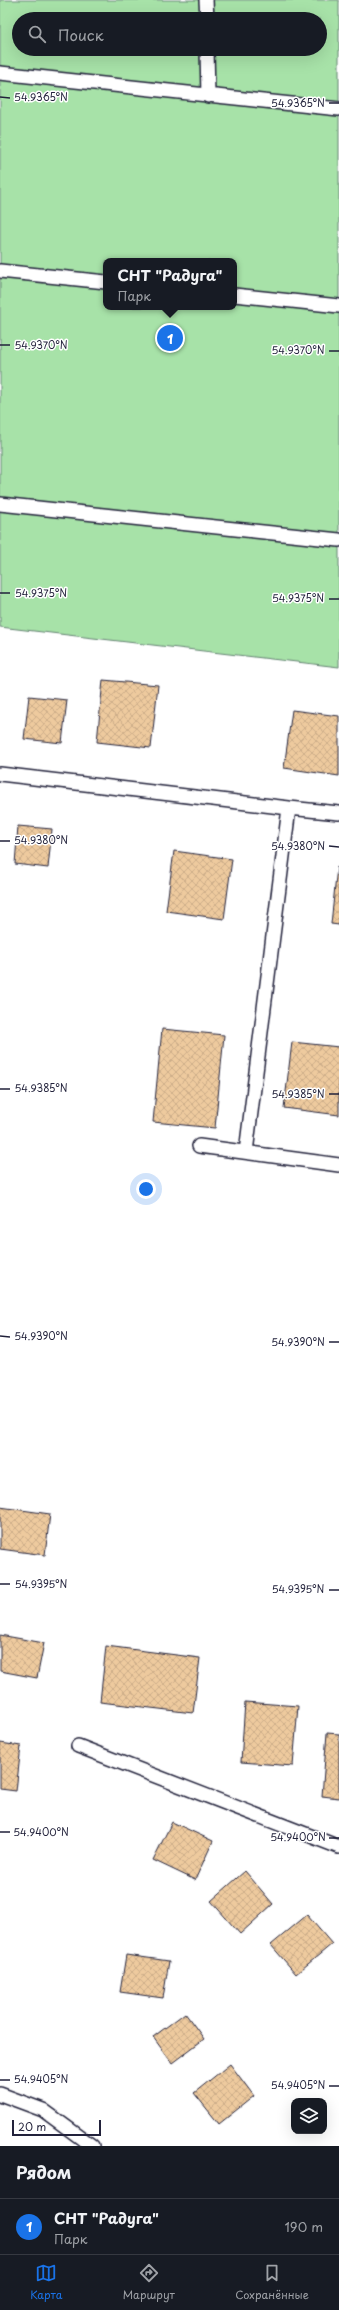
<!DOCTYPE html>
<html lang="ru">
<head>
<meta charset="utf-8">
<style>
	body { margin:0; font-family:"Playpen Sans",sans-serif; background:#242831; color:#f1f3f6 }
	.controls { position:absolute; right:12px; bottom:12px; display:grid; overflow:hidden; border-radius:8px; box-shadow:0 4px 16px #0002 }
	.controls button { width:36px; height:36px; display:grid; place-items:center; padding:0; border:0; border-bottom:1px solid #363941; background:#171b24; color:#f1f3f6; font:20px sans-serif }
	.scale { position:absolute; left:12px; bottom:10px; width:89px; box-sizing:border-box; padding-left:4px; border:2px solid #22223b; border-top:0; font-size:11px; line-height:14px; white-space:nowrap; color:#22223b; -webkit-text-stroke:3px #fff; paint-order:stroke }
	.you { position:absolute; left:146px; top:1189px; width:14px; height:14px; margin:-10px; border:3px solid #fff; border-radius:50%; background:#1a73e8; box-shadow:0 0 0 6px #1a73e833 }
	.badge { display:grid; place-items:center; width:26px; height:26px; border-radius:50%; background:#1a73e8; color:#fff; font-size:13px; font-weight:700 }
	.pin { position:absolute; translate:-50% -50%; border:2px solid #fff; box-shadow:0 1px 4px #0006 }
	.popup { position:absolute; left:103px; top:258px; width:134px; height:52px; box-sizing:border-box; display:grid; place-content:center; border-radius:8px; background:#171b24; filter:drop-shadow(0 1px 3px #0005); font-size:13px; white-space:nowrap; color:#9ea1a6 }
	.popup b { font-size:15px; color:#f1f3f6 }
	.popup::after { content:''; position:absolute; left:50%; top:100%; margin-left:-8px; border:8px solid transparent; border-top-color:#171b24 }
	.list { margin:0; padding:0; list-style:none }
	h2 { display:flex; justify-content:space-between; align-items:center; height:52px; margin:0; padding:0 16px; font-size:17px }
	h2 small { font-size:13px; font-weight:400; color:#9ea1a6 }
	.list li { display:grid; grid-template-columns:26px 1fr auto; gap:12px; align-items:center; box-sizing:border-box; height:56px; padding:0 16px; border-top:1px solid #363941 }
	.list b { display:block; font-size:15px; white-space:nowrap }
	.list p { margin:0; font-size:13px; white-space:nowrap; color:#9ea1a6 }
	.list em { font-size:13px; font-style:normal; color:#9ea1a6 }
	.icon { flex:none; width:22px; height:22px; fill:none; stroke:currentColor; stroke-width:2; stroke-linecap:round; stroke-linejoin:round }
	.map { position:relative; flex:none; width:339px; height:2146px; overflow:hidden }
	.search { position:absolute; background:#171b24; box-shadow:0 4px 16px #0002; left:12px; right:12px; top:12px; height:44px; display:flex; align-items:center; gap:10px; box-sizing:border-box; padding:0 14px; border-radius:22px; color:#9ea1a6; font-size:15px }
	.sheet { height:108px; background:#171b24 }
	nav { display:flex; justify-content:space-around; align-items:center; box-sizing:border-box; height:56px; border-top:1px solid #363941; background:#171b24; font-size:11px; color:#9ea1a6 }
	nav a { display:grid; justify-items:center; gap:2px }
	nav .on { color:#1a73e8 }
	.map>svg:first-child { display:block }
	.garden { fill:#a7e2a8; stroke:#648272; fill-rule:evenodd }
	.building { fill:url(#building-cross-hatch); stroke:#22223b }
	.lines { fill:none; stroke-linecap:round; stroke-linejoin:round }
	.service-casing { stroke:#22223b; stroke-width:16 }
	.service { stroke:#fff; stroke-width:13 }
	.ticks { fill:none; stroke:#22223b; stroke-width:1.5 }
	.ticks-label { font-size:10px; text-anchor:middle; fill:#22223b; stroke:#fff; stroke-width:3; stroke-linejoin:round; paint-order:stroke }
</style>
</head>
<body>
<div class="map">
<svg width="339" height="2146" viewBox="0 0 339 2146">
	<defs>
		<pattern id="building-cross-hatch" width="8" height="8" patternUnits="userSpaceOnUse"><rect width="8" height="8" fill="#eeca9e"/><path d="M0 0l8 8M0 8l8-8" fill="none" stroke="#ccad89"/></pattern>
	</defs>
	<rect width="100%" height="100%" fill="#fff"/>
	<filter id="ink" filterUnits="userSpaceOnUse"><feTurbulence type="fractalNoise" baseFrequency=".025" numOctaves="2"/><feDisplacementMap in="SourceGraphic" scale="8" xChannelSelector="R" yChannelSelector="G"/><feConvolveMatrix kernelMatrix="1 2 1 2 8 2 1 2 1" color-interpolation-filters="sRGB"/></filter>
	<g filter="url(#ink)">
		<path class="garden" d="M 0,0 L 339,0 L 339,667 L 0,627 ZM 19,19 L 320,19 L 320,49 L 19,49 ZM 106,261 L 234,261 L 234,307 L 106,307 Z"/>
		<path class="building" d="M 103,680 L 158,685 L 151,748 L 97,742 Z
			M 29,696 L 67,700 L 62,743 L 24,739 Z
			M 292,710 L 339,716 L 339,776 L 284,768 Z
			M 18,826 L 52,829 L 48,868 L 15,864 Z
			M 174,851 L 232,859 L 224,919 L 166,911 Z
			M 337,867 L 339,868 L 339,925 L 331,924 Z
			M 162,1029 L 224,1035 L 215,1128 L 153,1122 Z
			M 292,1042 L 339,1047 L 339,1115 L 284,1108 Z
			M 0,1507 L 50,1514 L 45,1555 L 0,1549 Z
			M 0,1635 L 44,1643 L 37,1678 L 0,1671 Z
			M 106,1646 L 200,1658 L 193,1713 L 100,1702 Z
			M 245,1702 L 298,1706 L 293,1766 L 241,1762 Z
			M 327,1733 L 339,1734 L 339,1798 L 322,1796 Z
			M 0,1743 L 21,1746 L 16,1791 L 0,1789 Z
			M 172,1822 L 213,1841 L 195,1880 L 153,1860 Z
			M 245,1871 L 273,1904 L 240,1934 L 211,1901 Z
			M 307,1915 L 332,1944 L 296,1974 L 271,1945 Z
			M 126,1955 L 169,1961 L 163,1998 L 120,1992 Z
			M 185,2013 L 204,2039 L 172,2063 L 153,2037 Z
			M 230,2064 L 254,2096 L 219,2124 L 194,2093 Z"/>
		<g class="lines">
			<defs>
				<path id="service" d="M 206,0 L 207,19
					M 207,49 L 208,96
					M 0,73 L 339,109
					M 0,271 L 106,282
					M 234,295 L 339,306
					M 0,504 L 339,540
					M 0,774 L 289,808
					M 199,1146 L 339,1165
					M 246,1152 L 289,808 L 339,813
					M 78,1746 L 339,1847
					M 0,2094 L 43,2110 L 92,2146"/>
			</defs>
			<use href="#service" class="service-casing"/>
			<use href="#service" class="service"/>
		</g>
	</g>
	<path class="ticks" d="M 0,97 L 10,98M 329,103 L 339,103M 0,345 L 10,345M 329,351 L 339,351M 0,593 L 10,593M 329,599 L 339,599M 0,841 L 10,841M 329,846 L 339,847M 0,1089 L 10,1089M 329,1094 L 339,1094M 0,1336 L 10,1337M 329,1342 L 339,1342M 0,1584 L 10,1584M 329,1590 L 339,1590M 0,1832 L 10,1832M 329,1838 L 339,1838M 0,2080 L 10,2080M 329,2086 L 339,2086"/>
	<g class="ticks-label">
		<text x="41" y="101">54.9365°N</text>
		<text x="298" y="107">54.9365°N</text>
		<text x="41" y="349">54.9370°N</text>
		<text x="298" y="354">54.9370°N</text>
		<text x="41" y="597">54.9375°N</text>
		<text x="298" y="602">54.9375°N</text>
		<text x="41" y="844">54.9380°N</text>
		<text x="298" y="850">54.9380°N</text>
		<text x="41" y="1092">54.9385°N</text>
		<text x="298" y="1098">54.9385°N</text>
		<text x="41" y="1340">54.9390°N</text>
		<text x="298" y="1346">54.9390°N</text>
		<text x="41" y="1588">54.9395°N</text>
		<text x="298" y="1593">54.9395°N</text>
		<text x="41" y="1836">54.9400°N</text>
		<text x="298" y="1841">54.9400°N</text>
		<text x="41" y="2083">54.9405°N</text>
		<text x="298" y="2089">54.9405°N</text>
	</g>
</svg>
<div class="controls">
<button><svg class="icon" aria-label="layers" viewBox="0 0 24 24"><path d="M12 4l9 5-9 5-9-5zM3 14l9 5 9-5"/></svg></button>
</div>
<div class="scale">20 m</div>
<div class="you"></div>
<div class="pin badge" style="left:170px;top:338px">1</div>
<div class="popup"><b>СНТ &quot;Радуга&quot;</b>Парк</div>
<div class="search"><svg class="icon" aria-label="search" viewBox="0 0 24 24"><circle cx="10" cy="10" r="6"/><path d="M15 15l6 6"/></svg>Поиск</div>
</div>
<section class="sheet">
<h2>Рядом<small></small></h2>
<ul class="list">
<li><span class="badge">1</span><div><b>СНТ &quot;Радуга&quot;</b><p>Парк</p></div><em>190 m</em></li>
</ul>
</section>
<nav>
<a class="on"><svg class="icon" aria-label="map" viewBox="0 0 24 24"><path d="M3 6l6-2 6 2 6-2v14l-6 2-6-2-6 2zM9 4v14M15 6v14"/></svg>Карта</a>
<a><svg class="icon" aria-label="directions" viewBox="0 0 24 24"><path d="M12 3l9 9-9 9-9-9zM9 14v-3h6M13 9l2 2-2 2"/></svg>Маршрут</a>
<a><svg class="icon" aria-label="saved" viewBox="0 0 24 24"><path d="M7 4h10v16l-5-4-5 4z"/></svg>Сохранённые</a>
</nav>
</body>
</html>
